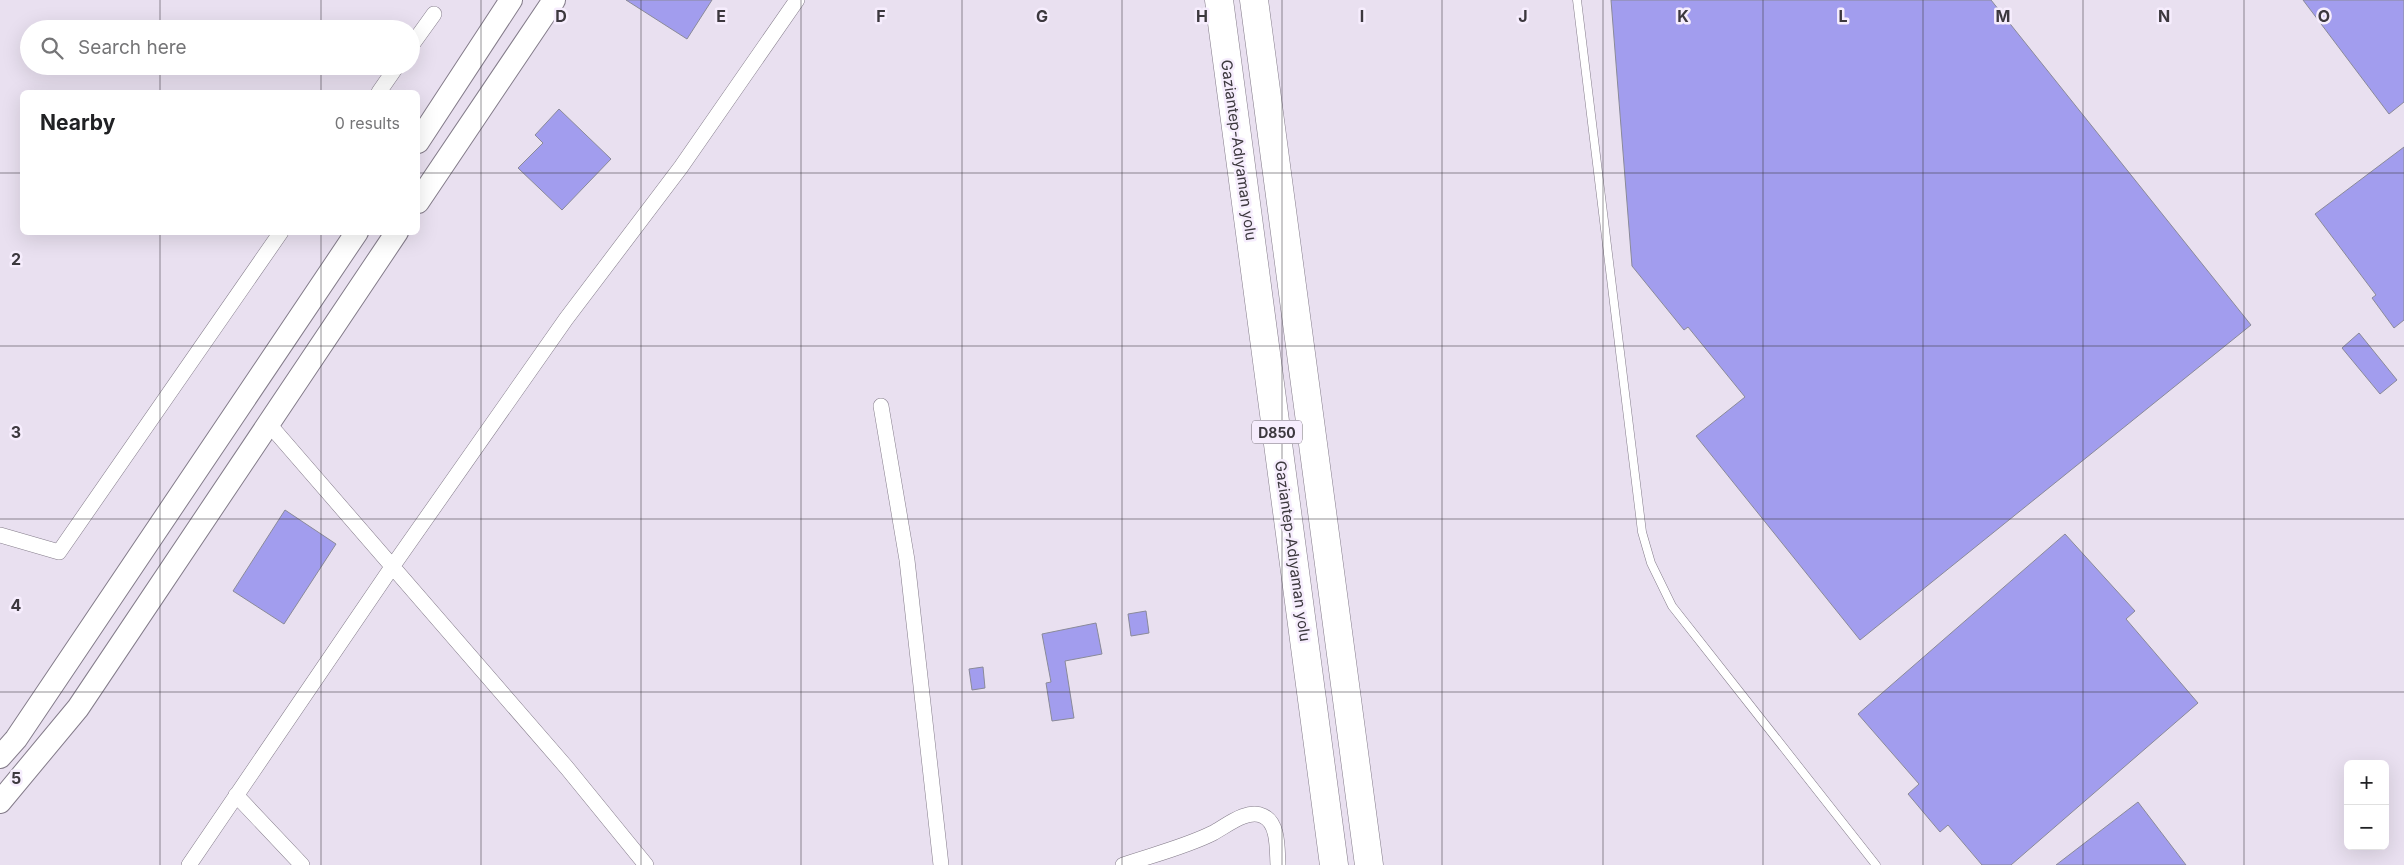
<!DOCTYPE html>
<html lang="en">
<head>
<meta charset="utf-8">
<style>
	body { margin:0; font-family:Inter,sans-serif; background:#f2f2f2; color:#202124 }
	.controls { position:absolute; right:15px; bottom:15px; display:grid; overflow:hidden; border-radius:8px; box-shadow:0 5px 20px #0002 }
	.controls button { width:45px; height:45px; display:grid; place-items:center; padding:0; border:0; border-bottom:1px solid #e0e0e0; background:#fff; color:#202124; font:25px sans-serif }
	.list { margin:0; padding:0; list-style:none }
	h2 { display:flex; justify-content:space-between; align-items:center; height:65px; margin:0; padding:0 20px; font-size:21px }
	h2 small { font-size:16px; font-weight:400; color:#757577 }
	.icon { flex:none; width:28px; height:28px; fill:none; stroke:currentColor; stroke-width:2; stroke-linecap:round; stroke-linejoin:round }
	.map { position:relative; flex:none; width:2404px; height:865px; overflow:hidden }
	.search { position:absolute; background:#fff; box-shadow:0 5px 20px #0002; left:20px; top:20px; width:400px; height:55px; display:flex; align-items:center; gap:12px; box-sizing:border-box; padding:0 18px; border-radius:28px; color:#757577; font-size:19px }
	.panel { position:absolute; background:#fff; box-shadow:0 5px 20px #0002; left:20px; top:90px; width:400px; height:145px; border-radius:8px }
	.map>svg:first-child { display:block }
	.building { fill:#a29dee; stroke:#8a8a99 }
	.lines { fill:none; stroke-linecap:round; stroke-linejoin:round }
	.lane-casing { stroke:#847c8a; stroke-width:9 }
	.street-casing { stroke:#847c8a; stroke-width:16 }
	.secondary-casing { stroke:#847c8a; stroke-width:24 }
	.highway-casing { stroke:#847c8a; stroke-width:29 }
	.lane { stroke:#fff; stroke-width:8 }
	.street { stroke:#fff; stroke-width:15 }
	.secondary { stroke:#fff; stroke-width:22 }
	.highway { stroke:#fff; stroke-width:28 }
	.grid { fill:none; stroke:#3c383e; stroke-width:1; stroke-opacity:0.55 }
	.labels { text-anchor:middle; dominant-baseline:central; stroke-width:5; stroke-linejoin:round; paint-order:stroke }
	.shield { fill:#f6edfd; stroke:#746e77; stroke-width:1 }
	.shield-label { font-size:14px; font-weight:bold; fill:#3c383e }
	.street-label { font-size:15px; fill:#3c383e; stroke:#f6edfd }
	.grid-label { font-size:16px; text-anchor:middle; font-weight:bold; fill:#3c383e; stroke:#f6edfd; stroke-width:5; stroke-linejoin:round; paint-order:stroke }
</style>
</head>
<body>
<div class="map">
<svg width="2404" height="865" viewBox="0 0 2404 865">
	<rect width="100%" height="100%" fill="#e9e0f0"/>
	<path class="building" d="M 626,0 L 712,0 L 687,39 Z
		M 1611,0 L 1991,0 L 2251,325 L 1860,640 L 1696,436 L 1745,397 L 1688,327 L 1684,330 L 1632,266 Z
		M 2303,0 L 2404,0 L 2404,102 L 2389,114 Z
		M 559,109 L 611,159 L 562,210 L 518,168 L 543,143 L 535,135 Z
		M 2404,147 L 2404,320 L 2394,328 L 2372,298 L 2376,295 L 2315,214 Z
		M 2359,333 L 2397,380 L 2380,394 L 2342,348 Z
		M 285,510 L 336,544 L 284,624 L 233,591 Z
		M 2065,534 L 2135,611 L 2126,619 L 2198,703 L 2011,865 L 1982,865 L 1948,825 L 1940,832 L 1908,794 L 1919,784 L 1858,714 Z
		M 1146,611 L 1149,633 L 1131,636 L 1128,614 Z
		M 1096,623 L 1102,654 L 1065,661 L 1074,718 L 1052,721 L 1046,683 L 1051,682 L 1042,634 Z
		M 983,667 L 985,688 L 972,690 L 969,669 Z
		M 2138,802 L 2186,865 L 2056,865 Z"/>
	<g class="lines">
		<defs>
			<path id="lane" d="M 1577,0 L 1642,532 L 1651,563 L 1672,606 L 1876,865"/>
			<path id="street" d="M 411,46 L 434,14
				M 379,92 L 397,66
				M 881,406 L 907,560 L 941,865
				M 268,423 L 567,768 L 646,865
				M 0,535 L 59,552 L 281,232
				M 236,795 L 302,865
				M 189,865 L 392,567 L 566,319 L 681,167 L 797,0
				M 1123,865 C 1152,855 1185,847 1213,833 C 1226,826 1248,808 1263,816 C 1279,823 1277,850 1278,865"/>
			<path id="secondary" d="M 418,142 L 511,0
				M 418,202 L 554,0
				M 0,757 L 16,739 L 357,232
				M 0,802 L 78,708 L 397,232"/>
			<path id="highway" d="M 1219,0 L 1334,865
				M 1254,0 L 1369,865"/>
		</defs>
		<use href="#lane" class="lane-casing"/>
		<use href="#street" class="street-casing"/>
		<use href="#secondary" class="secondary-casing"/>
		<use href="#highway" class="highway-casing"/>
		<use href="#lane" class="lane"/>
		<use href="#street" class="street"/>
		<use href="#secondary" class="secondary"/>
		<use href="#highway" class="highway"/>
	</g>
	<path class="grid" d="M 160,0 L 160,29M 321,0 L 321,29M 481,0 L 481,865M 641,0 L 641,865M 801,0 L 801,865M 962,0 L 962,865M 1122,0 L 1122,865M 1282,0 L 1282,865M 1442,0 L 1442,865M 1603,0 L 1603,865M 1763,0 L 1763,865M 1923,0 L 1923,865M 2083,0 L 2083,865M 2244,0 L 2244,865M 160,66 L 160,92M 321,66 L 321,92M 0,173 L 22,173M 418,173 L 2404,173M 160,232 L 160,865M 321,232 L 321,865M 0,346 L 2404,346M 0,519 L 2404,519M 0,692 L 2404,692"/>
	<g class="labels">
		<rect class="shield" x="1252" y="420.5" width="50" height="23" rx="4"/>
		<g class="shield-label">
			<text x="1277" y="432">D850</text>
		</g>
		<g class="street-label">
			<text transform="translate(1239 150) rotate(82)">Gaziantep-Adıyaman yolu</text>
			<text transform="translate(1293 551) rotate(82)">Gaziantep-Adıyaman yolu</text>
		</g>
	</g>
	<g class="grid-label">
		<text x="561" y="22">D</text>
		<text x="721" y="22">E</text>
		<text x="881" y="22">F</text>
		<text x="1042" y="22">G</text>
		<text x="1202" y="22">H</text>
		<text x="1362" y="22">I</text>
		<text x="1523" y="22">J</text>
		<text x="1683" y="22">K</text>
		<text x="1843" y="22">L</text>
		<text x="2003" y="22">M</text>
		<text x="2164" y="22">N</text>
		<text x="2324" y="22">O</text>
		<text x="16" y="265">2</text>
		<text x="16" y="438">3</text>
		<text x="16" y="611">4</text>
		<text x="16" y="784">5</text>
	</g>
</svg>
<div class="controls">
<button>+</button>
<button>−</button>
</div>
<div class="search"><svg class="icon" aria-label="search" viewBox="0 0 24 24"><circle cx="10" cy="10" r="6"/><path d="M15 15l6 6"/></svg>Search here</div>
<section class="panel">
<h2>Nearby<small>0 results</small></h2>
<ul class="list">
</ul>
</section>
</div>
</body>
</html>
